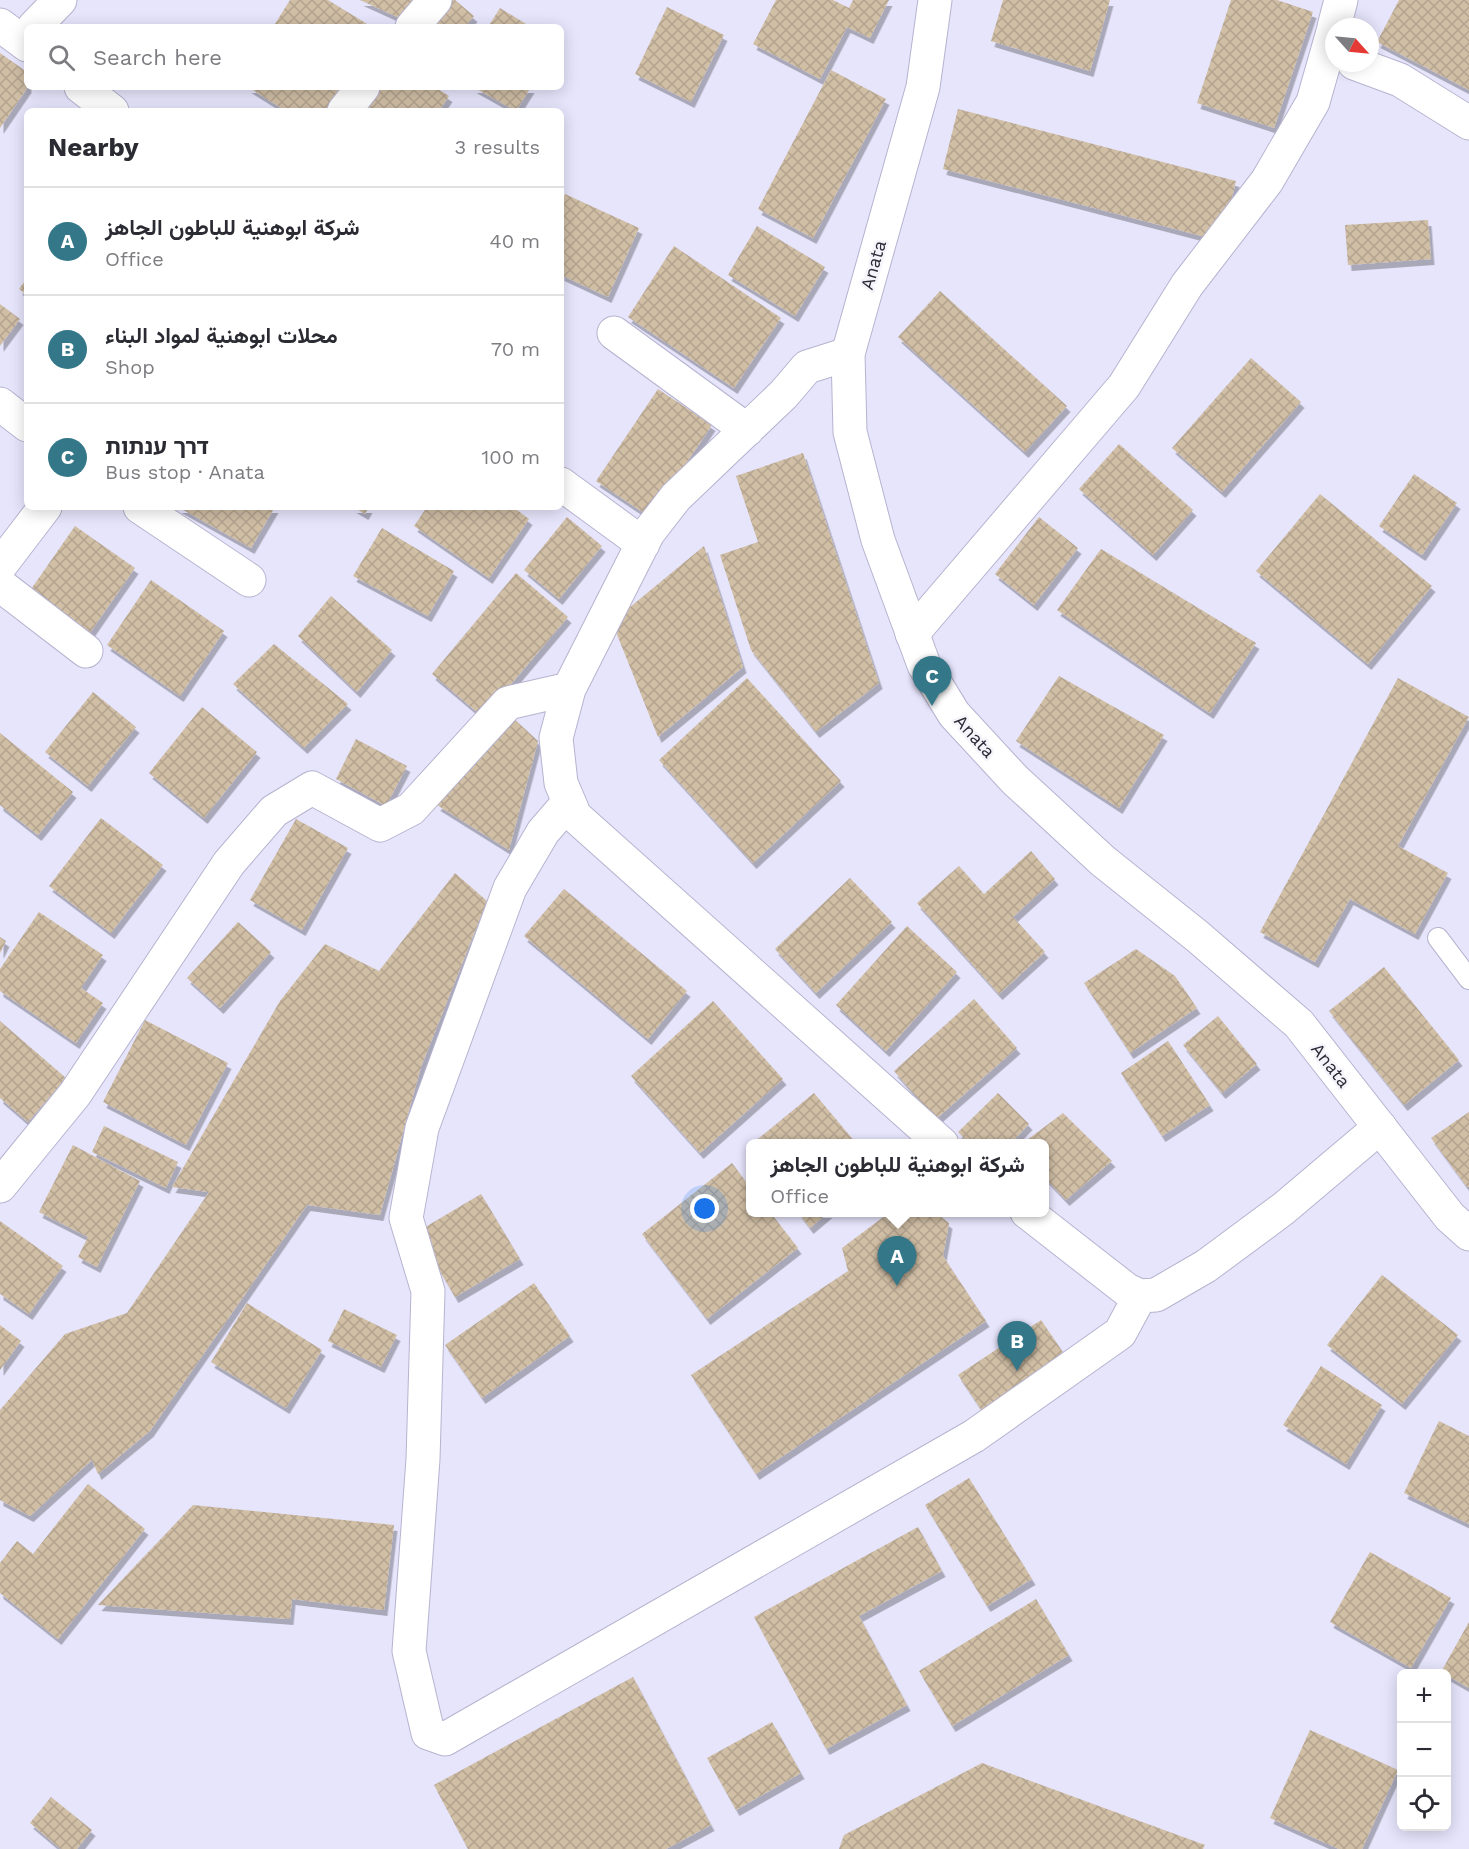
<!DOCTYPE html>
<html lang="en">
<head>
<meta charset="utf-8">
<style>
	body { margin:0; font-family:"Work Sans",Vazirmatn,"Noto Sans Hebrew",sans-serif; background:#f2f2f3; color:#2b2b33 }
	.controls { position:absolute; right:18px; bottom:18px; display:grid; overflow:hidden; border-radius:9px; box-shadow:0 3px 15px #0003 }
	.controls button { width:54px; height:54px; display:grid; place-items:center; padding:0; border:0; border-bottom:2px solid #e1e1e2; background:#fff; color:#2b2b33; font:30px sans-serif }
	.compass { position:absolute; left:1325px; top:18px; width:54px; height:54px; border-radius:50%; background:#fff; box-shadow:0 3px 15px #0003; rotate:117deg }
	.you { position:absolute; left:705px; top:1209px; width:21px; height:21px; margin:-15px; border:4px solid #fff; border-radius:50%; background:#1a73e8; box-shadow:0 0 0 9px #1a73e833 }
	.badge { display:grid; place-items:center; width:39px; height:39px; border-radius:50%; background:#347788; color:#fff; font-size:20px; font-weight:700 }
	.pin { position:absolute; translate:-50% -50px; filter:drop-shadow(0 2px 3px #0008) }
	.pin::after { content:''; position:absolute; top:32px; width:21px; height:18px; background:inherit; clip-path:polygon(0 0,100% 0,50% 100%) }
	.popup { position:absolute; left:746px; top:1139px; width:303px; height:78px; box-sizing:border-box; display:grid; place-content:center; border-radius:9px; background:#fff; filter:drop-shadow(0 2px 4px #0005); font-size:20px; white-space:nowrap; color:#7c7c81 }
	.popup b { font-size:22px; color:#2b2b33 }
	.popup::after { content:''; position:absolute; left:50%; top:100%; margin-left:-12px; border:12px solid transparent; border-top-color:#fff }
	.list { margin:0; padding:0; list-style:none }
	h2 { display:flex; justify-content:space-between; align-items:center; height:78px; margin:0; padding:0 24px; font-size:26px }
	h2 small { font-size:20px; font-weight:400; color:#7c7c81 }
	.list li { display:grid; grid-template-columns:39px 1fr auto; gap:18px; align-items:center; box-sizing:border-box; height:108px; padding:0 24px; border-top:2px solid #e1e1e2 }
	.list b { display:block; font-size:22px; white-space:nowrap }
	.list p { margin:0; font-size:20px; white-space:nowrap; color:#7c7c81 }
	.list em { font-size:20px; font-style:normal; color:#7c7c81 }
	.icon { flex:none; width:33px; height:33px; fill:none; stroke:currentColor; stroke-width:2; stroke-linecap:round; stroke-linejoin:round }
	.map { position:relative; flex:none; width:1469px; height:1849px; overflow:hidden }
	.search { position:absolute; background:#fff; box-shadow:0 3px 15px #0003; left:24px; top:24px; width:540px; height:66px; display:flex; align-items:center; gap:15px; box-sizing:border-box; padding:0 21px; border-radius:9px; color:#7c7c81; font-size:22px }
	.panel { position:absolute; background:#fff; box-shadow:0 3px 15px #0003; left:24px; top:108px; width:540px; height:402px; border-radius:9px }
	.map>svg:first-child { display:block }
	.building { fill:url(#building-cross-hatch); filter:url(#shadow) }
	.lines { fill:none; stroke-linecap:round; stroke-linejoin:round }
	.service-casing { stroke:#b6b3cf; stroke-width:22 }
	.minor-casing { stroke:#b6b3cf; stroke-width:35 }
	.tertiary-casing { stroke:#b6b3cf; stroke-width:35 }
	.service { stroke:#fff; stroke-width:20 }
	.minor { stroke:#fff; stroke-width:33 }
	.tertiary { stroke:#fff; stroke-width:33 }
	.labels { text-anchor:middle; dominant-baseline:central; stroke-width:5; stroke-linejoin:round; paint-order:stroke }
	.street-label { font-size:18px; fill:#2b2a35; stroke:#f5f4fa }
</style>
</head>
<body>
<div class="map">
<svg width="1469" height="1849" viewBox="0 0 1469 1849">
	<defs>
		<pattern id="building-cross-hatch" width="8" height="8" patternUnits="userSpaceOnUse" patternTransform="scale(1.5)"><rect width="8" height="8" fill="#d0bea5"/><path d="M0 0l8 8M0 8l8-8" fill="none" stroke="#b3a38f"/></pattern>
		<filter id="shadow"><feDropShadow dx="3.5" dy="6" stdDeviation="0" flood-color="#0004"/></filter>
	</defs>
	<rect width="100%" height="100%" fill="#e7e5fc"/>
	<path class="building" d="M 290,0 L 328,0 L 372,27 L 273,27 Z
		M 360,0 L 416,0 L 406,21 Z
		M 450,0 L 455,0 L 474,16 L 465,27 L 427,27 Z
		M 776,0 L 833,0 L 849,8 L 853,0 L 889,0 L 870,38 L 847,27 L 820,79 L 753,44 Z
		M 1003,0 L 1110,0 L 1090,71 L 991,41 Z
		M 1231,0 L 1277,0 L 1313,12 L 1274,128 L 1197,103 Z
		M 1399,0 L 1469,0 L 1469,90 L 1377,42 Z
		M 667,7 L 724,35 L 691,102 L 635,74 Z
		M 500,8 L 531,27 L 488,27 Z
		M 0,53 L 27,72 L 28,87 L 0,128 Z
		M 831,70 L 886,99 L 813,238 L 758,209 Z
		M 248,87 L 340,87 L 325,111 L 286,111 Z
		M 382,87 L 435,87 L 449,96 L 439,111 L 367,111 Z
		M 473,87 L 531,87 L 516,111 Z
		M 958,109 L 1236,181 L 1221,241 L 943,169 Z
		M 565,194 L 639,228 L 608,297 L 561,275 L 561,204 Z
		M 1428,220 L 1431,259 L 1348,265 L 1345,225 Z
		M 757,226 L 825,267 L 795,316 L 728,275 Z
		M 674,246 L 781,318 L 734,388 L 628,317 Z
		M 27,278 L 27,295 L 19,289 Z
		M 940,291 L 1067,406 L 1025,452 L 898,337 Z
		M 0,304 L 20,319 L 0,346 Z
		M 1251,358 L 1301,402 L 1222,492 L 1172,448 Z
		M 658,389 L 712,425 L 650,517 L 596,481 Z
		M 1119,444 L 1193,510 L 1153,555 L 1079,489 Z
		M 803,453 L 879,683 L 816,732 L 751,650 L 720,555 L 758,542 L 736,476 Z
		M 1414,474 L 1457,503 L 1422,555 L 1379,526 Z
		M 1320,494 L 1432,586 L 1368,664 L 1256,571 Z
		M 178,507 L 275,507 L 251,548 Z
		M 353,507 L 369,507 L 365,514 Z
		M 427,507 L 513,507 L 529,519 L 489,578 L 414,526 Z
		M 567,517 L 602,546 L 559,599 L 524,570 Z
		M 1039,517 L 1078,548 L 1034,605 L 995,574 Z
		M 75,526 L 135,568 L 87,637 L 27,595 Z
		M 382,528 L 454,571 L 428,616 L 353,576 Z
		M 704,546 L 743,667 L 658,737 L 612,622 Z
		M 1101,549 L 1256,643 L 1210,713 L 1057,610 Z
		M 516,573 L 568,617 L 483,717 L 432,674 Z
		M 151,580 L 224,631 L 180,696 L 107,645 Z
		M 331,596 L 392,650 L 357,692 L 298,636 Z
		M 274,644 L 348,704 L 304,748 L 233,684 Z
		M 1059,676 L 1164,735 L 1119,808 L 1016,741 Z
		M 747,678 L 841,781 L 753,863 L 659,760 Z
		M 1398,678 L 1469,717 L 1398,846 L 1448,873 L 1415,934 L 1350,899 L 1315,962 L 1260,932 Z
		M 93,692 L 136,727 L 88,786 L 45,752 Z
		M 202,707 L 257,752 L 204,818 L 149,773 Z
		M 511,716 L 538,741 L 509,850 L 437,805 Z
		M 0,733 L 73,792 L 38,835 L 0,805 Z
		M 356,739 L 407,766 L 386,806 L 336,779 Z
		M 101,818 L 163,865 L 111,933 L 49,886 Z
		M 296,819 L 348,848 L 302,930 L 250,900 Z
		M 1031,851 L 1055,879 L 1013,917 L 1045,952 L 999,994 L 917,903 L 959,866 L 984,894 Z
		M 455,873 L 487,901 L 421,1067 L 380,1215 L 307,1205 L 150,1431 L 98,1474 L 92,1460 L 30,1516 L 0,1500 L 0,1410 L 65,1334 L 127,1313 L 209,1192 L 172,1187 L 280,1001 L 325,944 L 379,971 Z
		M 850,878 L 892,922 L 816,993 L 775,949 Z
		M 564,889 L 687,991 L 648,1039 L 524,936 Z
		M 39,912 L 103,955 L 81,988 L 103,1003 L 76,1043 L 0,991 L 0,969 Z
		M 238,922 L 271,952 L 220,1008 L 187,978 Z
		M 907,926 L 957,972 L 886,1051 L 836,1005 Z
		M 0,937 L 6,941 L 0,953 Z
		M 1136,949 L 1175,976 L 1197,1008 L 1130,1053 L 1084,983 Z
		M 1384,967 L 1459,1060 L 1404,1105 L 1329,1011 Z
		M 974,999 L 1017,1048 L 936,1119 L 894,1071 Z
		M 713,1001 L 783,1079 L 700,1153 L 631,1076 Z
		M 1218,1016 L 1257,1064 L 1222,1093 L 1183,1045 Z
		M 145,1020 L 228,1063 L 186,1145 L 103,1102 Z
		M 0,1021 L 66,1078 L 28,1122 L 0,1098 Z
		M 1168,1041 L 1210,1105 L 1162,1136 L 1121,1073 Z
		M 814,1093 L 856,1143 L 753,1143 Z
		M 998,1093 L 1029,1124 L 1011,1143 L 969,1143 L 958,1132 Z
		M 1469,1112 L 1469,1186 L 1467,1187 L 1431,1138 Z
		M 1063,1113 L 1112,1161 L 1066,1200 L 1044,1177 L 1044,1143 L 1023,1143 Z
		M 104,1126 L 178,1162 L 166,1188 L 92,1152 Z
		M 73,1145 L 140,1181 L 97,1267 L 78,1257 L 88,1237 L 39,1212 Z
		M 732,1163 L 750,1187 L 750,1212 L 770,1212 L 798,1248 L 707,1319 L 642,1234 Z
		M 481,1194 L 520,1259 L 455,1297 L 417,1232 Z
		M 798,1212 L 829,1212 L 810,1228 Z
		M 890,1212 L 935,1212 L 949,1223 L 943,1256 L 986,1321 L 756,1474 L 691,1375 L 848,1271 L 842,1248 Z
		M 0,1221 L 63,1266 L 29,1314 L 0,1294 Z
		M 1382,1275 L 1458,1335 L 1402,1404 L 1327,1345 Z
		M 534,1283 L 570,1336 L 482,1398 L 445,1345 Z
		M 247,1303 L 322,1350 L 286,1408 L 211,1362 Z
		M 344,1309 L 397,1335 L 381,1367 L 328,1341 Z
		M 1041,1320 L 1067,1358 L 984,1414 L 958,1375 Z
		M 0,1325 L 21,1341 L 0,1370 Z
		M 1321,1366 L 1382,1405 L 1346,1464 L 1283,1425 Z
		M 1439,1421 L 1469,1436 L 1469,1524 L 1404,1493 Z
		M 969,1478 L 1032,1579 L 987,1606 L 925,1505 Z
		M 88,1484 L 145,1529 L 58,1639 L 0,1593 L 0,1563 L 17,1541 L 33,1554 Z
		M 193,1505 L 394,1525 L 384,1610 L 292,1599 L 290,1619 L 98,1605 Z
		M 918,1527 L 942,1571 L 859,1616 L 907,1705 L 826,1749 L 754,1617 Z
		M 1370,1552 L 1451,1598 L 1411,1668 L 1330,1622 Z
		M 1036,1599 L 1069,1655 L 952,1726 L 919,1671 Z
		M 1469,1622 L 1469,1688 L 1441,1672 Z
		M 633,1677 L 711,1825 L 666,1849 L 468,1849 L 434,1785 Z
		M 772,1722 L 801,1773 L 736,1810 L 707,1758 Z
		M 1310,1730 L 1398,1770 L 1362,1849 L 1339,1849 L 1270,1818 Z
		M 982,1763 L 1205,1845 L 1203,1849 L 839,1849 L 844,1835 Z
		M 51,1797 L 92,1830 L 77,1849 L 61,1849 L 30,1823 Z"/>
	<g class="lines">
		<defs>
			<path id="service" d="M 1438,938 L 1469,979"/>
			<path id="minor" d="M 0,25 L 27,45
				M 34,27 L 60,0
				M 412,27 L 435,0
				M 1334,27 L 1341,0
				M 1354,63 L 1400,80 L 1469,123
				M 81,87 L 112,111
				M 344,111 L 363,87
				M 614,333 L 747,430
				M 848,354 L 807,367 L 784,394 L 676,497 L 648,533 L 569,689 L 556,738 L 561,783 L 575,816 L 942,1144
				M 0,404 L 27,425
				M 561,484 L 643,544
				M 140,507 L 249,580
				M 0,566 L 45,507
				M 0,585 L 86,651
				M 912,634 L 1124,386 L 1187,285 L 1267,181 L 1313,102 L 1334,28
				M 568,803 L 543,832 L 510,888 L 422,1128 L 406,1218 L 428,1291 L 423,1459 L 409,1651 L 428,1733 L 445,1739 L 974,1436 L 1120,1333 L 1140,1296
				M 0,1186 L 75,1094 L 229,863 L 274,811 L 312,788 L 380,825 L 411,809 L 508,703 L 569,689
				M 1027,1212 L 1127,1290 L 1140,1296 L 1156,1295 L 1206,1266 L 1283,1209 L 1380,1127"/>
			<path id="tertiary" d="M 935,0 L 923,87 L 848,354 L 850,432 L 878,540 L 924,665 L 954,714 L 1015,780 L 1103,861 L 1197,936 L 1299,1024 L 1450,1217 L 1469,1234"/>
		</defs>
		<use href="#service" class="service-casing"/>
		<use href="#minor" class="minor-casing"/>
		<use href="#tertiary" class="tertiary-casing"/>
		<use href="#service" class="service"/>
		<use href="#minor" class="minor"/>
		<use href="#tertiary" class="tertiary"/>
	</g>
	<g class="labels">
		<g class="street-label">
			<text transform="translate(873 265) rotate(-74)">Anata</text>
			<text transform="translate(975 736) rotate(48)">Anata</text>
			<text transform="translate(1331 1065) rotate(52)">Anata</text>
		</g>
	</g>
</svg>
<div class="controls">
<button>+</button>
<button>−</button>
<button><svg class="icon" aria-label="locate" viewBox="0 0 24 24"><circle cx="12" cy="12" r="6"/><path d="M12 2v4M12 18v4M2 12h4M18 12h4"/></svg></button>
</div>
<svg class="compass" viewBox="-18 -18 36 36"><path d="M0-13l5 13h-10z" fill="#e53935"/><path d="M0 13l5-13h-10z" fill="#7c7c81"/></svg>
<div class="you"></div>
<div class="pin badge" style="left:897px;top:1286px">A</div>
<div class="popup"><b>شركة ابوهنية للباطون الجاهز</b>Office</div>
<div class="pin badge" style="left:1017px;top:1371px">B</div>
<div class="pin badge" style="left:932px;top:706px">C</div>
<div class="search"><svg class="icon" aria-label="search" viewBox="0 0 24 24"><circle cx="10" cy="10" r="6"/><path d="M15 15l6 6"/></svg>Search here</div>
<section class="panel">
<h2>Nearby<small>3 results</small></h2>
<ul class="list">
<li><span class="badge">A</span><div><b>شركة ابوهنية للباطون الجاهز</b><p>Office</p></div><em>40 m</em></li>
<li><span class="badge">B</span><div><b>محلات ابوهنية لمواد البناء</b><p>Shop</p></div><em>70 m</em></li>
<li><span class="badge">C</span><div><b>דרך ענתות</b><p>Bus stop · Anata</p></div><em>100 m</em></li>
</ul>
</section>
</div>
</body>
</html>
